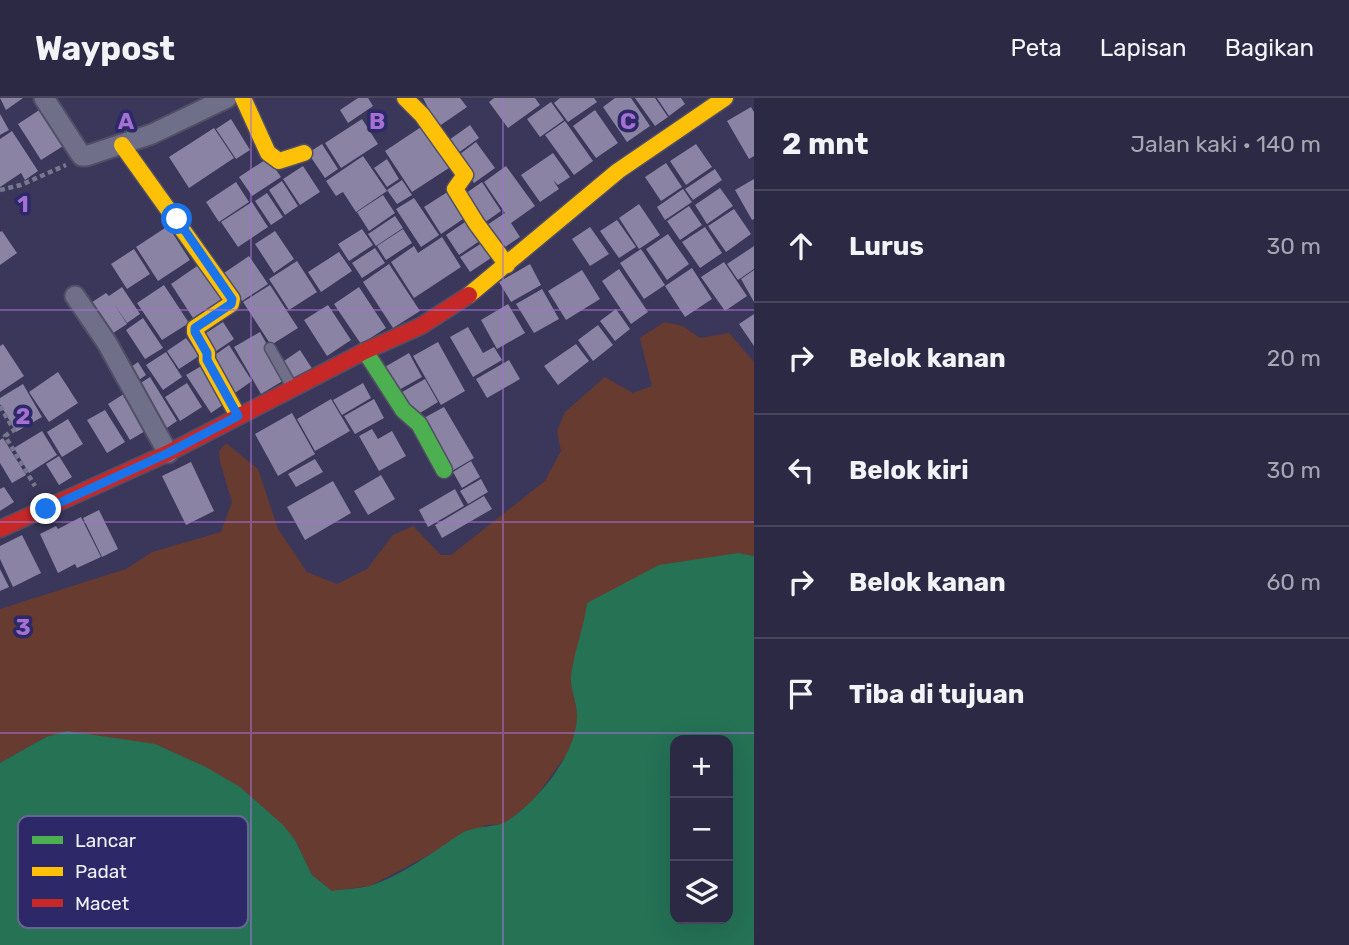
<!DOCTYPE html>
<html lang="id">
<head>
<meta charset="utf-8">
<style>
	body { margin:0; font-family:Rubik,sans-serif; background:#38354f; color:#f1f3f6 }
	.controls { position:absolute; right:21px; bottom:21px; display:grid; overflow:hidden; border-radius:14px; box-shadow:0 7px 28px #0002 }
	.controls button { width:63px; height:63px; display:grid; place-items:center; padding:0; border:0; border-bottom:2px solid #48455d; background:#2c2944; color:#f1f3f6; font:35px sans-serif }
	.stop { position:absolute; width:21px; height:21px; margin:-16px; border:5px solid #1a73e8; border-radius:50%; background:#fff }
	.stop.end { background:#1a73e8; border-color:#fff; box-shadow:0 2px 7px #0008 }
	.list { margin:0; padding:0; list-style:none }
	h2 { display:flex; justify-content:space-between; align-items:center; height:91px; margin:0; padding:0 28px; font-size:30px }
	h2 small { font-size:23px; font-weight:400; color:#a6a6b2 }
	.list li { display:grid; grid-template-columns:46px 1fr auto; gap:21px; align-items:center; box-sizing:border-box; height:112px; padding:0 28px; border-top:2px solid #48455d }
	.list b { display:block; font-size:26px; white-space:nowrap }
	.list em { font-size:23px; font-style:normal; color:#a6a6b2 }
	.icon { flex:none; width:38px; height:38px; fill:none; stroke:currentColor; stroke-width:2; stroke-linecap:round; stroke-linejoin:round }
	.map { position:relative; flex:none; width:754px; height:847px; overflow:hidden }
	header { display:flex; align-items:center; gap:42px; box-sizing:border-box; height:98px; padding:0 35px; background:#2c2944; border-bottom:2px solid #48455d }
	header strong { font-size:33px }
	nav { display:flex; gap:38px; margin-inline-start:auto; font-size:24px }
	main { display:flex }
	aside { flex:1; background:#2c2944 }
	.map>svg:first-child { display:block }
	.green { fill:#683b30 }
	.water { fill:#257255; fill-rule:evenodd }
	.building { fill:#8a83a3 }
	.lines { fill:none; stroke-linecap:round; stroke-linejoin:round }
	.lane-casing { stroke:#514e66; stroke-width:13 }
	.street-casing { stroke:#514e66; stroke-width:23 }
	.fast-casing { stroke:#514e66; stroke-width:19 }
	.slow-casing { stroke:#514e66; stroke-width:19 }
	.jam-casing { stroke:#514e66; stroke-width:19 }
	.path { stroke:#77778e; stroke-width:4.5; stroke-dasharray:5 3.5; stroke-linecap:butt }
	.lane { stroke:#706f8a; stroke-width:10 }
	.street { stroke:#706f8a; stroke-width:19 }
	.fast { stroke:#4caf50; stroke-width:16 }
	.slow { stroke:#ffc107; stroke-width:16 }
	.jam { stroke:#c62828; stroke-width:16 }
	.route { stroke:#1a73e8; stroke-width:9 }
	.grid { fill:none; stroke:#a471d3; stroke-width:2; stroke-opacity:0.55 }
	.key { fill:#2d2968; stroke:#686593; stroke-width:2 }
	.key-label { font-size:19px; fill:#f0f0f8 }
	.grid-label { font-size:23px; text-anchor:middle; font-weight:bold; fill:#a471d3; stroke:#2d2968; stroke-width:7; stroke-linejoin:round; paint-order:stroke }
</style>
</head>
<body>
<header>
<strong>Waypost</strong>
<nav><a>Peta</a><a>Lapisan</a><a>Bagikan</a></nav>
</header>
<main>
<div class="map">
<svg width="754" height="847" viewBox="0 0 754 847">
	<rect width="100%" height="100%" fill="#3a375a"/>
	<path class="green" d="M 664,224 L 683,228 L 700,240 L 729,235 L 754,264 L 754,458 L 737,455 L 587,505 L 585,523 L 571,580 L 578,618 L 575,638 L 567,656 L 533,703 L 504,726 L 486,727 L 370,788 L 332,793 L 312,777 L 295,742 L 46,639 L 0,665 L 0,511 L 126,471 L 152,454 L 221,434 L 232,404 L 220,364 L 219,353 L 226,345 L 258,371 L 278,431 L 307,474 L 337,486 L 367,471 L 393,437 L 413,428 L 441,457 L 451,457 L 545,383 L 561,353 L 557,333 L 565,314 L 605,279 L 633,295 L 652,288 L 640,240 Z"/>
	<path class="water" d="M 738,455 L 754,458 L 754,847 L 0,847 L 0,665 L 46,639 L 67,633 L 155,646 L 206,669 L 240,689 L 283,727 L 295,742 L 312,777 L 332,793 C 344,791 357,791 369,788 C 398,780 436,752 462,735 C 476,727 497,730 507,723 C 538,703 575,658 577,620 C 578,606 570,592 571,578 C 574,553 584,530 587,505 L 659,467 ZM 675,642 L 728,642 L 728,821 L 675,821 Z"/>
	<path class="building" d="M 0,0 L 23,0 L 6,12 Z
		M 358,0 L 368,0 L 373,8 L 348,25 L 340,12 Z
		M 423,0 L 460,0 L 467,9 L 438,29 Z
		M 494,0 L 535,0 L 540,7 L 508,30 L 489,4 Z
		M 560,0 L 594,0 L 597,4 L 568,24 L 554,5 Z
		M 615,0 L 631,0 L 650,28 L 627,44 L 603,9 Z
		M 635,0 L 655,0 L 668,19 L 655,28 Z
		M 657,0 L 681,0 L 685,6 L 669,18 Z
		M 551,4 L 564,22 L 540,39 L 527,21 Z
		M 44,9 L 68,45 L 41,62 L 18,26 Z
		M 751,9 L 754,14 L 754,58 L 749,61 L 727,23 Z
		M 595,12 L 618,45 L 596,60 L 573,28 Z
		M 0,16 L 9,32 L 0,37 Z
		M 231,21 L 250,52 L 236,61 L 216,31 Z
		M 362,21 L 378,46 L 341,70 L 325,45 Z
		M 565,23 L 593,63 L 574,77 L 545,37 Z
		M 424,27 L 452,68 L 412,94 L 385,53 Z
		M 470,27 L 479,40 L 458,55 L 449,42 Z
		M 214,30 L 234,60 L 189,90 L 169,59 Z
		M 12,33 L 38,73 L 25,82 L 21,75 L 0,89 L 0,41 Z
		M 476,44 L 495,70 L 474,85 L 456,59 Z
		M 322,46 L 338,71 L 325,80 L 308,55 Z
		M 696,46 L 712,69 L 686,87 L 670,63 Z
		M 553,55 L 570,79 L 558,87 L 553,82 L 559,91 L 540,104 L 521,77 Z
		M 363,58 L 387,93 L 356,114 L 343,94 L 336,98 L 326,83 Z
		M 268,60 L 281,79 L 252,98 L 239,79 Z
		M 387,61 L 399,81 L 387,89 L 374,70 Z
		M 666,65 L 682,89 L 661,103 L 645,79 Z
		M 303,68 L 320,94 L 300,107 L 283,81 Z
		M 506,68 L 535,108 L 511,125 L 520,139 L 499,153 L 484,129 L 505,115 L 484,84 Z
		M 715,71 L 722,82 L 693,102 L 685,91 Z
		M 754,81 L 754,121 L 752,122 L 735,92 Z
		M 402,82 L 412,97 L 397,106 L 387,92 Z
		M 282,83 L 298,108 L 285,117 L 269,92 Z
		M 236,84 L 249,104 L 219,124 L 206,104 Z
		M 482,84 L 501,113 L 481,127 L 462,98 Z
		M 720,90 L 733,108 L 707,126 L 695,107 Z
		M 683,91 L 692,104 L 665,122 L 657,109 Z
		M 449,93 L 466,119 L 441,136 L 424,109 Z
		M 267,95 L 283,119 L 271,127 L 255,103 Z
		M 383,97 L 395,115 L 369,133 L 357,114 Z
		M 414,100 L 439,137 L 421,149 L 396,111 Z
		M 252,104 L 268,129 L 238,149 L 221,124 Z
		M 639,106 L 660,137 L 639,151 L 619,120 Z
		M 689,108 L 702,127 L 680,142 L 667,123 Z
		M 734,111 L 751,136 L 726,154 L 708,128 Z
		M 395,118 L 403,130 L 376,148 L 368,136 Z
		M 468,122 L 481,142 L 459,157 L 446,137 Z
		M 617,122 L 636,149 L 619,160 L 600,133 Z
		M 168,128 L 190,162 L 158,183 L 136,149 Z
		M 590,129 L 609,156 L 590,168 L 572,141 Z
		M 705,129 L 722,155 L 700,170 L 682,144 Z
		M 362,131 L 373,147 L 349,163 L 338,146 Z
		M 403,131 L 412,145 L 386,162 L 377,148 Z
		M 2,133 L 17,155 L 0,167 L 0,134 Z
		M 275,133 L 294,161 L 274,175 L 255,146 Z
		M 668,136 L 689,166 L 667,182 L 646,151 Z
		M 442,139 L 461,169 L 414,200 L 391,164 L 414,148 L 418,155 Z
		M 485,143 L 494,158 L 470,174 L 460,159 Z
		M 754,148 L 754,171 L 738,182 L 727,166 Z
		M 375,150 L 385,165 L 362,180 L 352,165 Z
		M 134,151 L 150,176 L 127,191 L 111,166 Z
		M 641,151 L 665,187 L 644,201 L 620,165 Z
		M 339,154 L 352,173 L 321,194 L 308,174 Z
		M 249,158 L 268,186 L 242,203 L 224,175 Z
		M 297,163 L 317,194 L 289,212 L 269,181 Z
		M 203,164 L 225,199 L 193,220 L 171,186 Z
		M 724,164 L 747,198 L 725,213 L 701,179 Z
		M 389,166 L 420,213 L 393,230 L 363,184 Z
		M 530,166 L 541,187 L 511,204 L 499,184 Z
		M 692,170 L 712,201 L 685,219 L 665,188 Z
		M 619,171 L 648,214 L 631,226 L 602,183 Z
		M 582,172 L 600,201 L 566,222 L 548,193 Z
		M 754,172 L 754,204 L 741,181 Z
		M 164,187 L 189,225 L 162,242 L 137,205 Z
		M 270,187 L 298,230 L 271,247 L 243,204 Z
		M 122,189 L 140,216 L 127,225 L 114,206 L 127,226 L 107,239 L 86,208 L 106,195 L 109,198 Z
		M 359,189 L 386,230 L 361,246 L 334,206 Z
		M 542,191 L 559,221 L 534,235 L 516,206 Z
		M 508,206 L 525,235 L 497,251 L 481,222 Z
		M 328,207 L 351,242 L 327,258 L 304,222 Z
		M 616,211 L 630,231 L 615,243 L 600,223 Z
		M 754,216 L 754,248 L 739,226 Z
		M 143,220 L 163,250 L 145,261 L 126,232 Z
		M 223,224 L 234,241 L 212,256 L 200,239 Z
		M 598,227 L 613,247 L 593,263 L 578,242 Z
		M 468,229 L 483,255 L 494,249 L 502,262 L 473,279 L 450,239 Z
		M 260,234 L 286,281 L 261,296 L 234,249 Z
		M 186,240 L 199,258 L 179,271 L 167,253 Z
		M 438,244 L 465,293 L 441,307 L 413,258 Z
		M 3,246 L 24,278 L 0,294 L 0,248 Z
		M 576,246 L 589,263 L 558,287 L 544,268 Z
		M 229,247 L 252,283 L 232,297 L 209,261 Z
		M 300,252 L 313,272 L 294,285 L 281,265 Z
		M 166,254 L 182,279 L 163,292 L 146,267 Z
		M 409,255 L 422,279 L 397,293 L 383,270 Z
		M 509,262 L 520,281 L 487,300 L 476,281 Z
		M 138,264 L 146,277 L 136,284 L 128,271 Z
		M 203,267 L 227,304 L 211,315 L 186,277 Z
		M 58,274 L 78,305 L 49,324 L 29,294 Z
		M 150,279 L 177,323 L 161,334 L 133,290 Z
		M 425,281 L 438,304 L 415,318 L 402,294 Z
		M 187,285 L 202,309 L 180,323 L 165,299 Z
		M 363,285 L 371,300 L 342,317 L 333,302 Z
		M 23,286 L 42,319 L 16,334 L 0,306 L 0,300 Z
		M 130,292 L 152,329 L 130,342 L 108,306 Z
		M 331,301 L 350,333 L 315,353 L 297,321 Z
		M 374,301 L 384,320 L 355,336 L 344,318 Z
		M 444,309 L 474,360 L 452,373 L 422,321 Z
		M 105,312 L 125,344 L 107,355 L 87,322 Z
		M 292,315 L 315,356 L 278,378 L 255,336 Z
		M 68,321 L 83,346 L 62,359 L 47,334 Z
		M 372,331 L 378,341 L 392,333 L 406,358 L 379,373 L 359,338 Z
		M 42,333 L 57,357 L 29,375 L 14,350 Z
		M 3,340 L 26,377 L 12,385 L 0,365 L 0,342 Z
		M 59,358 L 72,379 L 59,387 L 46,366 Z
		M 315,361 L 323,374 L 296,389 L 288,376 Z
		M 471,363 L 480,379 L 462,390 L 453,374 Z
		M 191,364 L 214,413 L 186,427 L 162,378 Z
		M 381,377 L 395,401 L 368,417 L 354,393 Z
		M 481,381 L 488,394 L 468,406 L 460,393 Z
		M 333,383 L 351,415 L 305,442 L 287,409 Z
		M 4,389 L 14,404 L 0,413 L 0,391 Z
		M 455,391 L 464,408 L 428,429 L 419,412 Z
		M 484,398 L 492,411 L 442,440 L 435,427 Z
		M 99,412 L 118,451 L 102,459 L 83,420 Z
		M 81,419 L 101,459 L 77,470 L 75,466 L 58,475 L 40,436 L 56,428 L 58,431 Z
		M 22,437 L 41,475 L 13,489 L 0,461 L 0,448 Z
		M 0,471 L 9,489 L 0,493 Z"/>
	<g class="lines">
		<defs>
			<path id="lane" d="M 270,250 L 292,289"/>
			<path id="street" d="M 44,0 L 79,54 L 82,58 L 86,58 L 152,36 L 227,0
				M 75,198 L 107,245 L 168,355"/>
			<path id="fast" d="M 365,253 L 403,312 L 419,326 L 444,372"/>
			<path id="slow" d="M 243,0 L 268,55 L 279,63 L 304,55
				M 405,0 L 422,17 L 465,77 L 455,91 L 476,125 L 507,167
				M 122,47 L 232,201 L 231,206 L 195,230 L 195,234 L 207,255 L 207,262 L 238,318
				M 469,197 L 618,73 L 725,0"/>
			<path id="jam" d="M 0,431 L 168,355 L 365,253 L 421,228 L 469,197"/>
		</defs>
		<use href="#lane" class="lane-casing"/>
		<use href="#street" class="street-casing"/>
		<use href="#fast" class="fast-casing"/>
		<use href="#slow" class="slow-casing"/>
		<use href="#jam" class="jam-casing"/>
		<path class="path" d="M 0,92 L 21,87 L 66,67
			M 0,308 L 14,332 L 5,338 L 35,388"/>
		<use href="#lane" class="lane"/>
		<use href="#street" class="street"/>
		<use href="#fast" class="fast"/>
		<use href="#slow" class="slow"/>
		<use href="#jam" class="jam"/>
	</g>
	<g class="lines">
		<path class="route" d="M 46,411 L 168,355 L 238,318 L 207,262 L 207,255 L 195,234 L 195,230 L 231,206 L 232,201 L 177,121"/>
	</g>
	<path class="grid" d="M 251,0 L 251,847M 503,0 L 503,847M 0,212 L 754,212M 0,424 L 754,424M 0,635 L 754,635"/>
	<rect x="18" y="718" width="230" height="112" rx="10" class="key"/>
	<rect x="32" y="738" width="31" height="8" fill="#4caf50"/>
	<rect x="32" y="769" width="31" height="9" fill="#ffc107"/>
	<rect x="32" y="801" width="31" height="8" fill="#c62828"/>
	<g class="key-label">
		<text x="75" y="749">Lancar</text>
		<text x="75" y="780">Padat</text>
		<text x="75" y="812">Macet</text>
	</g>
	<g class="grid-label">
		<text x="126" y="31">A</text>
		<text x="377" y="31">B</text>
		<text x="628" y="31">C</text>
		<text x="23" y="114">1</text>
		<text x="23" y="326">2</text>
		<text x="23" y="537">3</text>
	</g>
</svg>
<div class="controls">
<button>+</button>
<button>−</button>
<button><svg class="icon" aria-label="layers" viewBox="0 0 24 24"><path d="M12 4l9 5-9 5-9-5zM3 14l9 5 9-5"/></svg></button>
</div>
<div class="stop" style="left:177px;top:121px"></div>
<div class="stop end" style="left:46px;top:411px"></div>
</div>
<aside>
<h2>2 mnt<small>Jalan kaki · 140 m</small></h2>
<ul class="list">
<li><svg class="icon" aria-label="ahead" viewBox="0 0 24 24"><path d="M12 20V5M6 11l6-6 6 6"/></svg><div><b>Lurus</b></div><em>30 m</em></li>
<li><svg class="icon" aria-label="right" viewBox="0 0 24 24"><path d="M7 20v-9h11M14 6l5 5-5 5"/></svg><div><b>Belok kanan</b></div><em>20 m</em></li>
<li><svg class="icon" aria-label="left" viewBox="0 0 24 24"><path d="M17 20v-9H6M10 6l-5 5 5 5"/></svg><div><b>Belok kiri</b></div><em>30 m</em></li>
<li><svg class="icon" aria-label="right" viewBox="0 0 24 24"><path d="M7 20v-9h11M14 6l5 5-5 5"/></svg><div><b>Belok kanan</b></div><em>60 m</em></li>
<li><svg class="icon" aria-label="arrive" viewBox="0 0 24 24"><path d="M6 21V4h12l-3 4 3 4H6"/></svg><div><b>Tiba di tujuan</b></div></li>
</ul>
</aside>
</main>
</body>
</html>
